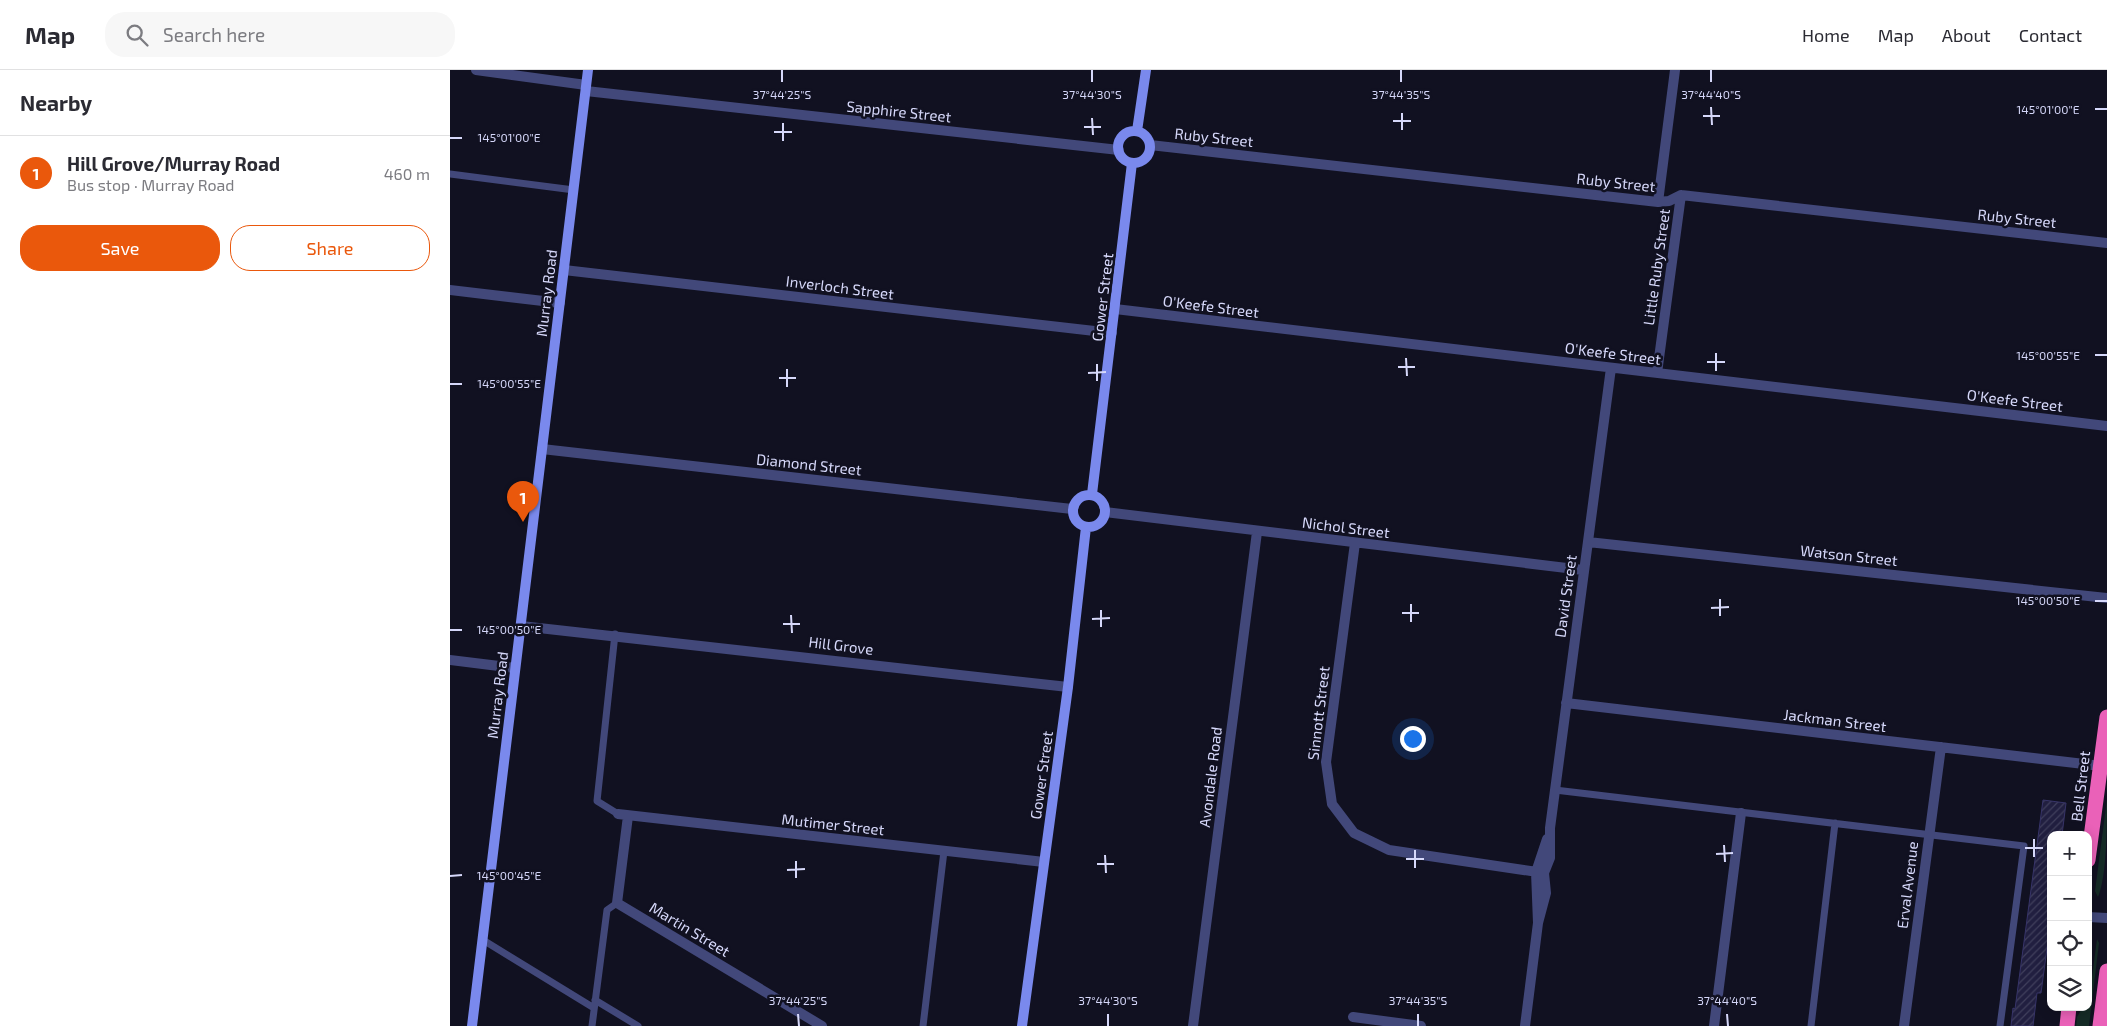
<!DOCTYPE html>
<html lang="en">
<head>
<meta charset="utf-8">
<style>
	body { margin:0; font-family:"Exo 2",sans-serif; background:#f7f7f7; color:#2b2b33 }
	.controls { position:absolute; right:15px; bottom:15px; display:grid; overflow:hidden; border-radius:10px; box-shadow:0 2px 12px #0003 }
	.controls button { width:45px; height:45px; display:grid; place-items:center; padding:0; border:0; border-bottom:1px solid #e1e1e2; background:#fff; color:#2b2b33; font:25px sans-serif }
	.you { position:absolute; left:962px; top:668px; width:18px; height:18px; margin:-12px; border:4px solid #fff; border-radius:50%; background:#1a73e8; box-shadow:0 0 0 8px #1a73e833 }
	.badge { display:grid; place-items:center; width:32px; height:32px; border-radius:50%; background:#ea580c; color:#fff; font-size:16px; font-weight:700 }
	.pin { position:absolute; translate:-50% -41px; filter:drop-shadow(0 1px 2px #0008) }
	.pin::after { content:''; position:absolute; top:26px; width:18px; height:15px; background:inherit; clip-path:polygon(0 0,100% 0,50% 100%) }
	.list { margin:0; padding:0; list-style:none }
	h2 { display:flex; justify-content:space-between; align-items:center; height:65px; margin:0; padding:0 20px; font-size:21px }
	h2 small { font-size:16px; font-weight:400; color:#7c7c81 }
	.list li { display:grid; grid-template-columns:32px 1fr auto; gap:15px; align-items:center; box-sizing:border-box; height:75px; padding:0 20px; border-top:1px solid #e1e1e2 }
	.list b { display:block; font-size:19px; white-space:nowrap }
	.list p { margin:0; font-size:16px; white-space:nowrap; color:#7c7c81 }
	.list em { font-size:16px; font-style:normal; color:#7c7c81 }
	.actions { display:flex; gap:10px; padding:15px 20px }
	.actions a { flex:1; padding:11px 0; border:1px solid #ea580c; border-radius:20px; text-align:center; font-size:18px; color:#ea580c }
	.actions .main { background:#ea580c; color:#fff }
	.icon { flex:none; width:28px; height:28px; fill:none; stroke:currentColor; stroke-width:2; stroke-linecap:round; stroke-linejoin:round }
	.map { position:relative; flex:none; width:1657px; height:956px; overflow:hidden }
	header { display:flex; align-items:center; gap:30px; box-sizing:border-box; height:70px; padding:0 25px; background:#fff; border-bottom:1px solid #e1e1e2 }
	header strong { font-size:24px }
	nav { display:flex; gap:28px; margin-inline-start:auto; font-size:18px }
	.search { width:350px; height:45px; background:#f7f7f7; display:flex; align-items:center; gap:12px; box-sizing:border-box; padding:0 18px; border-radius:20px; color:#7c7c81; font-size:19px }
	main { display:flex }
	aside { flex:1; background:#fff }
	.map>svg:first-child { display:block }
	.grass { fill:#152b26 }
	.building { fill:url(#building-hatch); stroke:#373469 }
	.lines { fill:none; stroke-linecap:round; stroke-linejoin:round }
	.lane { stroke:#42487a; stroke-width:7 }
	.street { stroke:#42487a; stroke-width:10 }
	.secondary { stroke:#7a89ed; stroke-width:10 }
	.highway { stroke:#ea61b8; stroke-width:15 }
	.ticks { fill:none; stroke:#d6d8fa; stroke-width:2 }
	.labels { text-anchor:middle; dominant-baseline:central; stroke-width:5; stroke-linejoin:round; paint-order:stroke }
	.street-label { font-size:15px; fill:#d6d8fa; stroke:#111121 }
	.ticks-label { font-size:12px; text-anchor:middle; fill:#d6d8fa; stroke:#111121; stroke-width:5; stroke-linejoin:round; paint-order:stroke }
</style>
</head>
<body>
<header>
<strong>Map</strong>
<div class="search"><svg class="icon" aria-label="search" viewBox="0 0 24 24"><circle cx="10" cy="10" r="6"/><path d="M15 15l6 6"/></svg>Search here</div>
<nav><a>Home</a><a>Map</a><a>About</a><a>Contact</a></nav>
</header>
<main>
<aside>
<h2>Nearby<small></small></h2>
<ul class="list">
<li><span class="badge">1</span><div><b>Hill Grove/Murray Road</b><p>Bus stop · Murray Road</p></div><em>460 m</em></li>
</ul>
<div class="actions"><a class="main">Save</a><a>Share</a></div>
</aside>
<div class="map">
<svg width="1657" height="956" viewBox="0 0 1657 956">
	<defs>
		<pattern id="building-hatch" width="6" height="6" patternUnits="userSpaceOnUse" patternTransform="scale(1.25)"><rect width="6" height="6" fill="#211f40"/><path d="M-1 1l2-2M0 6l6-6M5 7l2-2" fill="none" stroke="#403f5c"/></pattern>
	</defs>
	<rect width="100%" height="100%" fill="#111121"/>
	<path class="grass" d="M 1657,729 C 1657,755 1657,806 1648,827 L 1645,821 Z
		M 1647,869 L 1649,873 L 1639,956 L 1626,956 L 1627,947 L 1633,937 L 1638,937 Z"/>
	<path class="building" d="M 1593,730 L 1616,733 L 1612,765 L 1601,765 L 1601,849 L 1591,923 L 1587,923 L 1583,956 L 1561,956 L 1563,938 L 1565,939 Z"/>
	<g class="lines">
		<path class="lane" d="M 0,104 L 124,120
			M 165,564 L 147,731 L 168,744
			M 1105,720 L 1574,776 L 1550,956
			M 33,870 L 144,938
			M 145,930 L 188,956
			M 142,956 L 157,840 L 167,833
			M 473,956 L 494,781
			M 1361,956 L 1385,753"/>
		<path class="street" d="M 26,0 L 136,15
			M 136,21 L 669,80
			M 700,75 L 1208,132 L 1219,131 L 1231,125 L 1657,173
			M 1208,132 L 1225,0
			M 114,200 L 662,263
			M 0,220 L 110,233
			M 665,239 L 1657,356
			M 1207,303 L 1231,125
			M 92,379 L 622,439
			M 655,442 L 1133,500
			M 1138,472 L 1657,528
			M 905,473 L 876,692 L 882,734 L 904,763 L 939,780 L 1094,803
			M 71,556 L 618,617
			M 0,590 L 65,598
			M 1116,633 L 1651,696
			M 168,744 L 594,792
			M 178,746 L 167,833 L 372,956
			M 1638,847 L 1657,848
			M 1088,853 L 1096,823 L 1094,803 L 1100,788 L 1100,758 L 1161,298
			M 903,947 L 971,956
			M 743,956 L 807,462
			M 1075,956 L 1088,853 L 1086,802 L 1097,769
			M 1264,956 L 1291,743
			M 1454,956 L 1491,677"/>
		<path class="secondary" d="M668 77a16 16 0 1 1 32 0a16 16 0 1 1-32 0Z
			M 687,61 L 696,0
			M 642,424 L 682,93
			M623 441a16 16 0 1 1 32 0a16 16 0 1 1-32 0Z
			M 22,956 L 138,0
			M 572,956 L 618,617 L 636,457"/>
		<path class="highway" d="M 1638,790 L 1657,647
			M 1617,956 L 1619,937
			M 1650,956 L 1657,901"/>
	</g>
	<path class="ticks" d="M 332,0 L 332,12M 642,0 L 642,12M 951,0 L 951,12M 1261,0 L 1261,12M 1261,37 L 1262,55M 1645,39 L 1657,39M 952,43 L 952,60M 1253,46 L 1270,46M 642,48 L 643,65M 943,51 L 961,51M 333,53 L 333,71M 634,57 L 651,57M 324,62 L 342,62M 0,68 L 12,68M 1266,283 L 1266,301M 1645,285 L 1657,285M 956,288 L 957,306M 1257,292 L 1275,292M 647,294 L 647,311M 948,297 L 965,297M 337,299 L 337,317M 638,303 L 656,302M 329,308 L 346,308M 0,314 L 12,314M 1270,529 L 1270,546M 1645,531 L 1657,531M 961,534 L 961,552M 1261,538 L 1279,537M 651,540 L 651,557M 952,543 L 969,543M 341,545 L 342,563M 642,549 L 660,548M 333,554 L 350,554M 0,560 L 12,560M 1584,769 L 1584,787M 1274,775 L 1275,792M 1575,778 L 1593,778M 965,780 L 965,798M 1266,784 L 1283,783M 655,785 L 656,803M 956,789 L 974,789M 346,791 L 346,808M 647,794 L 664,794M 337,800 L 355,799M 0,806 L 12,805M 348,944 L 349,956M 658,944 L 658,956M 968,944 L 968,956M 1277,944 L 1278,956"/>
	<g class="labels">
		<g class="street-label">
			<text transform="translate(449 41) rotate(6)">Sapphire Street</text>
			<text transform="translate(764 67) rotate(6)">Ruby Street</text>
			<text transform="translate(1166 112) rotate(6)">Ruby Street</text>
			<text transform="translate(1567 148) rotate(6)">Ruby Street</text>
			<text transform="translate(1206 197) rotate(-82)">Little Ruby Street</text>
			<text transform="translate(390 217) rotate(7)">Inverloch Street</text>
			<text transform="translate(96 223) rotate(-83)">Murray Road</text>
			<text transform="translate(652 227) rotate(-83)">Gower Street</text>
			<text transform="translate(761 236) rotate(7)">O'Keefe Street</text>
			<text transform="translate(1163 283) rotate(7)">O'Keefe Street</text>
			<text transform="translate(1565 330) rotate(7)">O'Keefe Street</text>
			<text transform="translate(359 394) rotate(6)">Diamond Street</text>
			<text transform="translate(896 457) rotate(7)">Nichol Street</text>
			<text transform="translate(1399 485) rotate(6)">Watson Street</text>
			<text transform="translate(1115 526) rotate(-82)">David Street</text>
			<text transform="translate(391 575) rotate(7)">Hill Grove</text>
			<text transform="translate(47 625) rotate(-83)">Murray Road</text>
			<text transform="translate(868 643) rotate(-83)">Sinnott Street</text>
			<text transform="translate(1385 650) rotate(7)">Jackman Street</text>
			<text transform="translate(591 705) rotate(-82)">Gower Street</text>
			<text transform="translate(760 707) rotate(-83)">Avondale Road</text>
			<text transform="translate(1630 716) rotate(-83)">Bell Street</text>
			<text transform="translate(383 754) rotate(6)">Mutimer Street</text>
			<text transform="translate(1457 815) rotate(-83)">Erval Avenue</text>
			<text transform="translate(240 859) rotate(31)">Martin Street</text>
		</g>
	</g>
	<g class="ticks-label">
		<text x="332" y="29">37°44'25"S</text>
		<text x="642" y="29">37°44'30"S</text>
		<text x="951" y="29">37°44'35"S</text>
		<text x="1261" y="29">37°44'40"S</text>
		<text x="1598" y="44">145°01'00"E</text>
		<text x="59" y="72">145°01'00"E</text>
		<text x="1598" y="290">145°00'55"E</text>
		<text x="59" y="318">145°00'55"E</text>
		<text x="1598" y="535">145°00'50"E</text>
		<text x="59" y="564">145°00'50"E</text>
		<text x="59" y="810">145°00'45"E</text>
		<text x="348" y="935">37°44'25"S</text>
		<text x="658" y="935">37°44'30"S</text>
		<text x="968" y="935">37°44'35"S</text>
		<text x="1277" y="935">37°44'40"S</text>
	</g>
</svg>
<div class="controls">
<button>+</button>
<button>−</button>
<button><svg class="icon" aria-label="locate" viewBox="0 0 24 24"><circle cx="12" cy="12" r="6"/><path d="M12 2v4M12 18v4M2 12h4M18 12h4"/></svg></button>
<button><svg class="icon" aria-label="layers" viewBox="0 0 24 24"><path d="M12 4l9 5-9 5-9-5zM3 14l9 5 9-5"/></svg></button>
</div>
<div class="you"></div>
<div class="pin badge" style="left:73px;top:452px">1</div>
</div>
</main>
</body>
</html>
